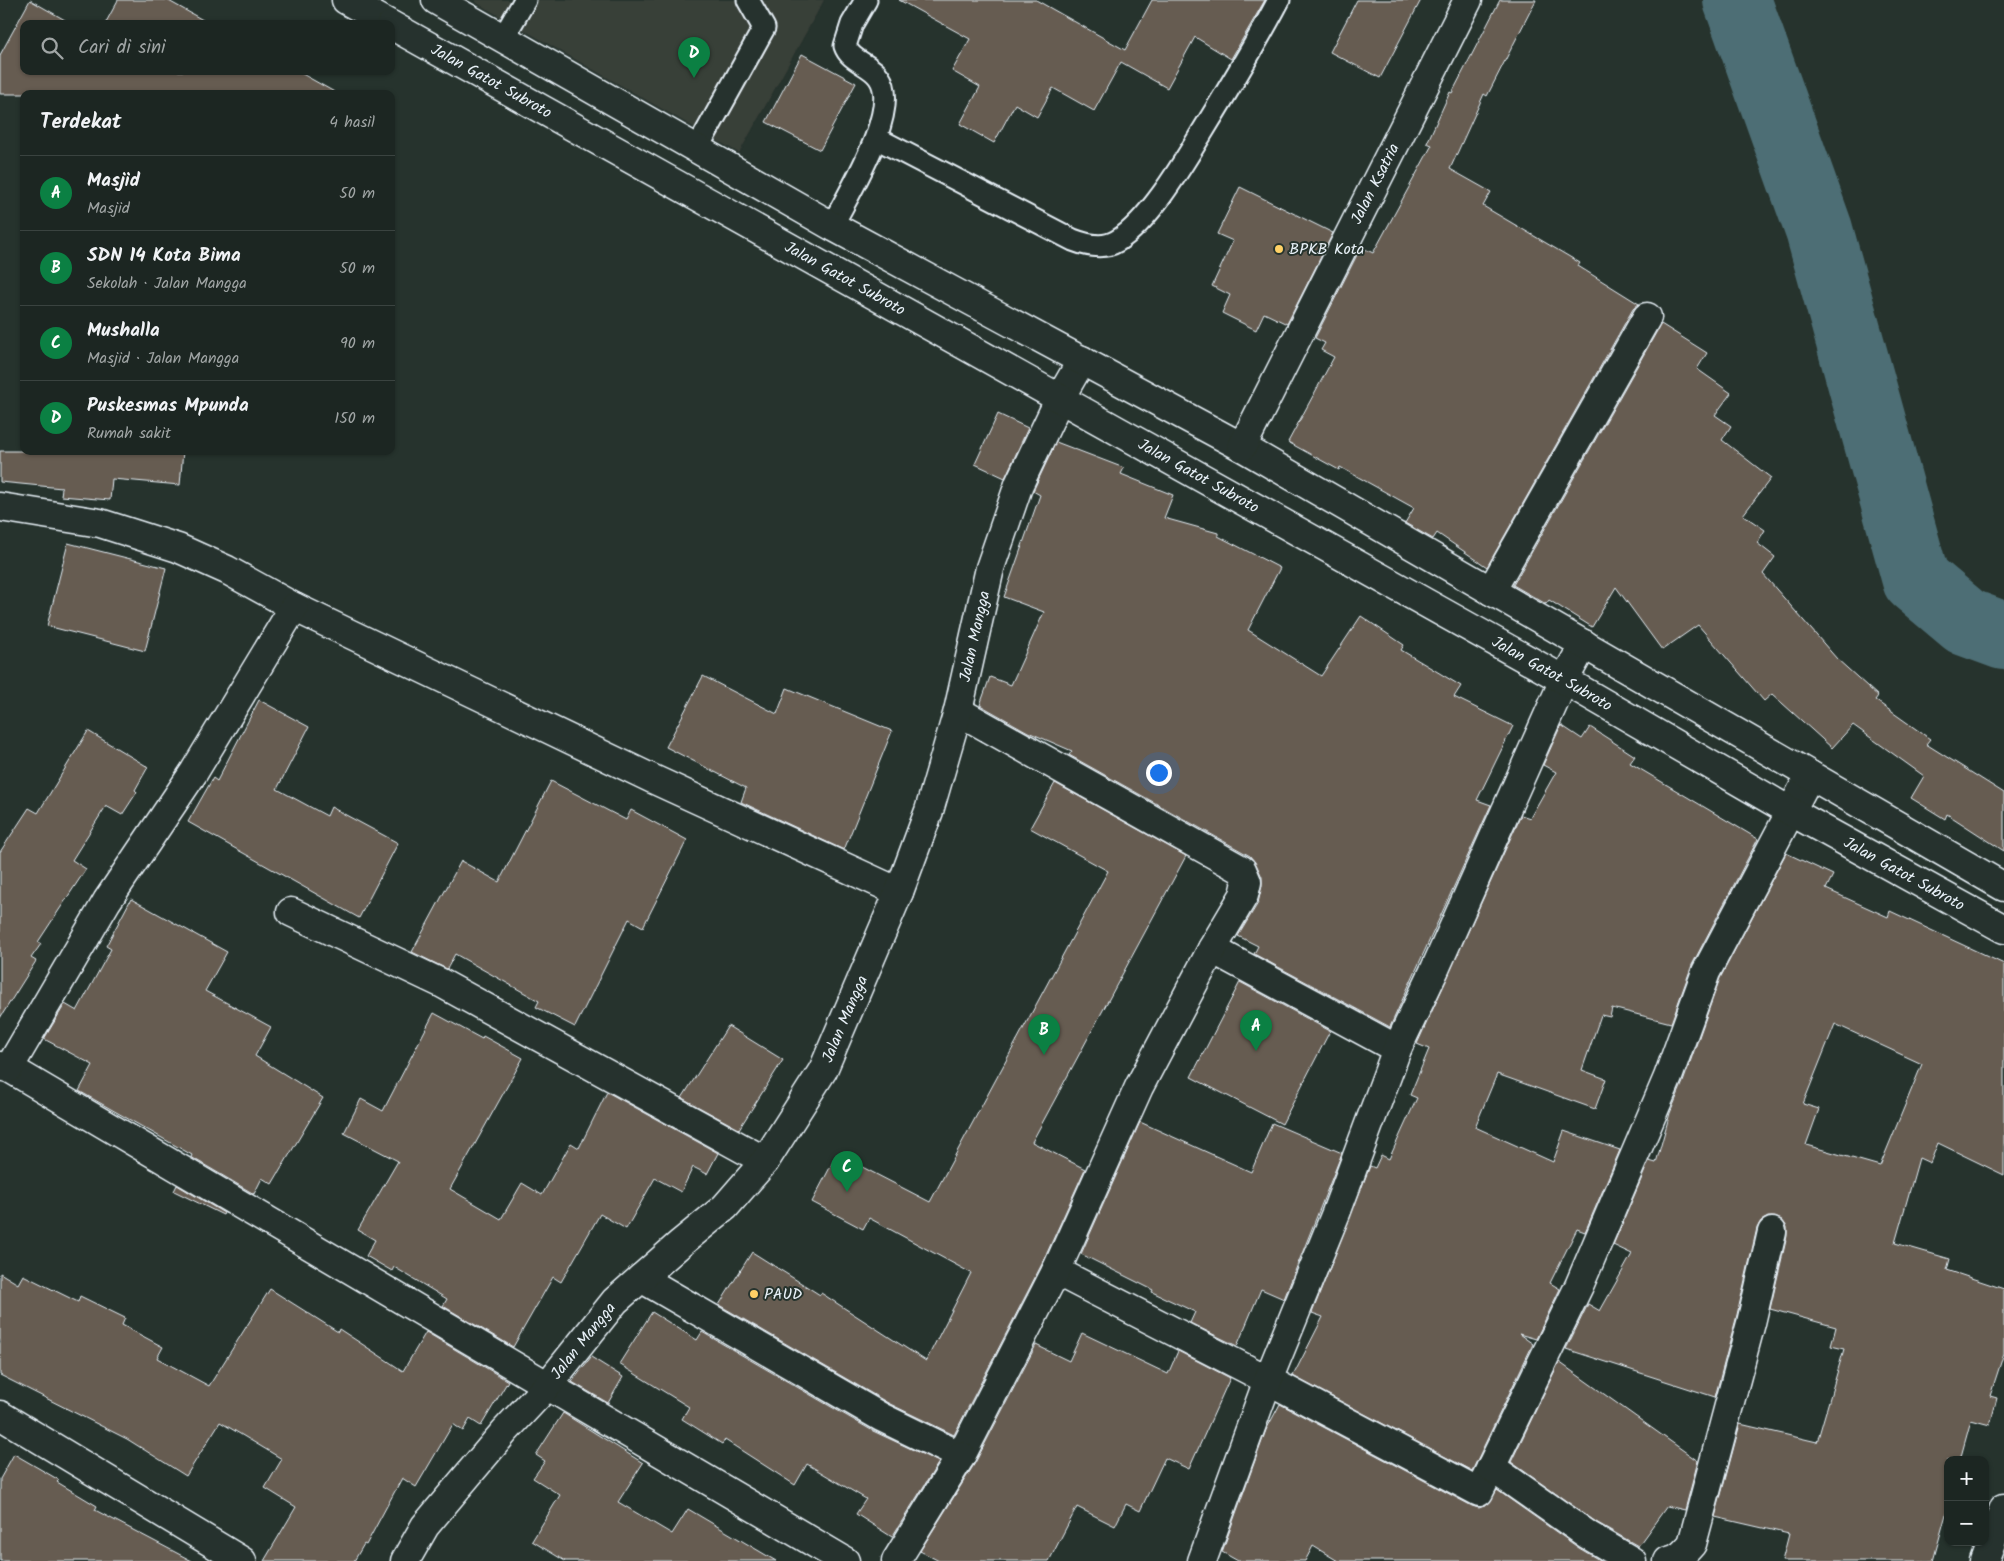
<!DOCTYPE html>
<html lang="id">
<head>
<meta charset="utf-8">
<style>
	body { margin:0; font-family:Kalam,sans-serif; background:#29322f; color:#f1f3f6 }
	.controls { position:absolute; right:15px; bottom:15px; display:grid; overflow:hidden; border-radius:10px; box-shadow:0 1px 4px #0004 }
	.controls button { width:45px; height:45px; display:grid; place-items:center; padding:0; border:0; border-bottom:1px solid #3a4340; background:#1c2622; color:#f1f3f6; font:25px sans-serif }
	.you { position:absolute; left:1158px; top:772px; width:18px; height:18px; margin:-12px; border:4px solid #fff; border-radius:50%; background:#1a73e8; box-shadow:0 0 0 8px #1a73e833 }
	.badge { display:grid; place-items:center; width:32px; height:32px; border-radius:50%; background:#0b8043; color:#fff; font-size:16px; font-weight:700 }
	.pin { position:absolute; translate:-50% -41px; filter:drop-shadow(0 1px 2px #0008) }
	.pin::after { content:''; position:absolute; top:26px; width:18px; height:15px; background:inherit; clip-path:polygon(0 0,100% 0,50% 100%) }
	.list { margin:0; padding:0; list-style:none }
	h2 { display:flex; justify-content:space-between; align-items:center; height:65px; margin:0; padding:0 20px; font-size:21px }
	h2 small { font-size:16px; font-weight:400; color:#a0a5a5 }
	.list li { display:grid; grid-template-columns:32px 1fr auto; gap:15px; align-items:center; box-sizing:border-box; height:75px; padding:0 20px; border-top:1px solid #3a4340 }
	.list b { display:block; font-size:19px; white-space:nowrap }
	.list p { margin:0; font-size:16px; white-space:nowrap; color:#a0a5a5 }
	.list em { font-size:16px; font-style:normal; color:#a0a5a5 }
	.icon { flex:none; width:28px; height:28px; fill:none; stroke:currentColor; stroke-width:2; stroke-linecap:round; stroke-linejoin:round }
	.map { position:relative; flex:none; width:2004px; height:1561px; overflow:hidden }
	.search { position:absolute; background:#1c2622; box-shadow:0 1px 4px #0004; left:20px; top:20px; width:375px; height:55px; display:flex; align-items:center; gap:12px; box-sizing:border-box; padding:0 18px; border-radius:10px; color:#a0a5a5; font-size:19px }
	.panel { position:absolute; background:#1c2622; box-shadow:0 1px 4px #0004; left:20px; top:90px; width:375px; height:365px; border-radius:10px }
	.map>svg:first-child { display:block }
	.built { fill:#393f38 }
	.lines { fill:none; stroke-linecap:round; stroke-linejoin:round }
	.river { stroke:#4d6e74; stroke-width:68 }
	.building { fill:#665c51; stroke:#e8f1f8; fill-rule:evenodd }
	.lane-casing { stroke:#e8f1f8; stroke-width:25 }
	.street-casing { stroke:#e8f1f8; stroke-width:31 }
	.secondary-casing { stroke:#e8f1f8; stroke-width:31 }
	.lane { stroke:#26332d; stroke-width:21 }
	.street { stroke:#26332d; stroke-width:28 }
	.secondary { stroke:#26332d; stroke-width:28 }
	.poi-dot { fill:#ffd166; stroke:#26332d; stroke-width:2 }
	.labels { text-anchor:middle; dominant-baseline:central; stroke-width:4; stroke-linejoin:round; paint-order:stroke }
	.street-label { font-size:16px; fill:#e8f1f8; stroke:#26332d }
	.poi-label { font-size:16px; fill:#e8f1f8; stroke:#26332d; text-anchor:start }
</style>
</head>
<body>
<div class="map">
<svg width="2004" height="1561" viewBox="0 0 2004 1561">
	<rect width="100%" height="100%" fill="#26332d"/>
	<filter id="ink" filterUnits="userSpaceOnUse"><feTurbulence type="fractalNoise" baseFrequency=".02" numOctaves="2"/><feDisplacementMap in="SourceGraphic" scale="10" xChannelSelector="R" yChannelSelector="G"/><feConvolveMatrix kernelMatrix="1 2 1 2 8 2 1 2 1" color-interpolation-filters="sRGB"/></filter>
	<g filter="url(#ink)">
		<path class="built" d="M 476,0 L 824,0 L 739,153 L 475,2 Z"/>
		<g class="lines">
			<path class="river" d="M 1737,0 L 1819,230 L 1916,580 L 1966,622 L 2004,636"/>
		</g>
		<path class="building" d="M 30,0 L 72,24 L 24,24 L 24,71 L 297,71 L 338,94 L 0,94 L 0,55 Z
			M 118,0 L 167,0 L 210,24 L 105,24 Z
			M 899,0 L 1036,0 L 1125,50 L 1152,0 L 1265,0 L 1231,59 L 1195,37 L 1167,88 L 1121,62 L 1094,111 L 1053,88 L 1037,117 L 1015,104 L 994,143 L 960,124 L 980,87 L 952,71 L 970,39 Z
			M 1357,0 L 1421,0 L 1380,78 L 1330,52 Z
			M 1500,0 L 1536,0 L 1487,96 L 1484,94 L 1450,169 L 1491,192 L 1483,206 L 1580,263 L 1578,266 L 1639,304 L 1633,309 L 1487,567 L 1437,533 L 1433,539 L 1405,523 L 1414,508 L 1340,467 L 1339,470 L 1288,442 L 1334,357 L 1321,350 L 1325,343 L 1315,338 L 1361,247 L 1373,253 L 1377,246 L 1432,145 L 1427,143 L 1450,92 L 1452,93 Z
			M 802,54 L 856,83 L 820,150 L 766,122 Z
			M 1240,187 L 1333,233 L 1287,324 L 1264,313 L 1256,330 L 1222,313 L 1230,295 L 1212,286 L 1233,241 L 1217,234 Z
			M 1661,324 L 1707,353 L 1697,369 L 1731,393 L 1715,415 L 1731,426 L 1722,440 L 1771,478 L 1743,515 L 1765,530 L 1757,543 L 1775,557 L 1763,574 L 1837,659 L 1878,696 L 1875,700 L 1930,739 L 1926,744 L 2004,793 L 2004,851 L 1947,814 L 1945,819 L 1911,798 L 1924,776 L 1853,725 L 1832,748 L 1772,694 L 1764,701 L 1698,625 L 1662,650 L 1616,587 L 1592,627 L 1549,600 L 1546,604 L 1513,585 Z
			M 998,414 L 1028,428 L 1005,478 L 975,464 Z
			M 1056,442 L 1124,468 L 1121,474 L 1173,495 L 1164,518 L 1218,533 L 1218,536 L 1280,568 L 1248,630 L 1321,676 L 1361,616 L 1404,645 L 1401,650 L 1461,686 L 1454,697 L 1513,726 L 1477,800 L 1491,805 L 1390,1027 L 1254,954 L 1258,946 L 1238,936 L 1258,903 L 1262,886 L 1262,877 L 1256,864 L 1250,856 L 1069,755 L 1072,751 L 1028,732 L 980,705 L 990,677 L 1011,685 L 1044,612 L 1004,597 L 1040,495 L 1033,491 Z
			M 0,451 L 183,451 L 180,485 L 112,479 L 110,500 L 61,496 L 62,488 L 0,482 Z
			M 68,543 L 166,568 L 145,651 L 47,626 Z
			M 703,676 L 777,714 L 787,688 L 892,731 L 844,850 L 741,802 L 746,788 L 666,747 Z
			M 259,700 L 309,727 L 277,789 L 327,816 L 331,807 L 398,843 L 359,918 L 188,822 L 213,778 L 217,781 Z
			M 1561,725 L 1582,739 L 1590,727 L 1635,756 L 1630,763 L 1758,839 L 1692,965 L 1671,1023 L 1612,1008 L 1610,1017 L 1601,1015 L 1582,1070 L 1606,1079 L 1595,1109 L 1497,1074 L 1475,1127 L 1553,1162 L 1564,1131 L 1620,1150 L 1585,1232 L 1577,1229 L 1550,1283 L 1560,1289 L 1536,1339 L 1519,1334 L 1533,1344 L 1472,1471 L 1293,1376 L 1323,1317 L 1312,1313 L 1370,1166 L 1375,1168 L 1381,1155 L 1389,1159 L 1417,1098 L 1410,1095 L 1429,1049 L 1417,1044 L 1521,815 L 1530,818 L 1556,772 L 1543,765 Z
			M 88,731 L 148,767 L 135,790 L 137,792 L 122,815 L 106,806 L 72,860 L 86,869 L 38,942 L 41,944 L 31,958 L 36,961 L 0,1018 L 0,852 L 29,808 L 38,813 Z
			M 551,781 L 626,820 L 631,810 L 687,840 L 643,927 L 629,919 L 575,1027 L 536,1007 L 539,1001 L 455,954 L 447,969 L 412,952 L 461,861 L 499,882 Z
			M 1055,783 L 1186,856 L 1032,1142 L 1085,1169 L 1042,1264 L 954,1435 L 888,1403 L 719,1305 L 752,1252 L 820,1295 L 821,1293 L 926,1361 L 971,1273 L 869,1218 L 863,1229 L 812,1202 L 837,1154 L 930,1202 L 1108,871 L 1030,828 Z
			M 1786,853 L 1833,875 L 1826,889 L 1888,917 L 1890,911 L 2004,964 L 2004,1175 L 1938,1143 L 1930,1163 L 1919,1158 L 1895,1243 L 1950,1259 L 1947,1270 L 2004,1289 L 2004,1353 L 1990,1396 L 1997,1398 L 1990,1425 L 1971,1420 L 1960,1460 L 1948,1460 L 1948,1507 L 1933,1561 L 1782,1561 L 1789,1534 L 1715,1517 L 1740,1424 L 1817,1442 L 1844,1349 L 1831,1346 L 1836,1327 L 1770,1309 L 1787,1236 L 1787,1227 L 1782,1220 L 1775,1217 L 1768,1217 L 1761,1221 L 1757,1228 L 1736,1319 L 1715,1397 L 1566,1349 L 1588,1304 L 1600,1311 L 1632,1254 L 1613,1245 L 1649,1161 L 1656,1163 L 1670,1113 L 1683,1082 L 1720,978 ZM 1835,1024 L 1922,1064 L 1880,1166 L 1806,1145 L 1819,1109 L 1803,1104 Z
			M 131,899 L 227,952 L 205,991 L 271,1027 L 255,1056 L 323,1098 L 272,1184 L 262,1178 L 254,1194 L 191,1157 L 192,1155 L 79,1091 L 93,1065 L 44,1039 L 65,1004 L 77,1011 L 111,949 L 106,946 Z
			M 1240,982 L 1330,1031 L 1282,1124 L 1191,1077 Z
			M 434,1013 L 482,1039 L 483,1036 L 523,1058 L 450,1189 L 501,1219 L 522,1183 L 542,1195 L 571,1143 L 579,1148 L 607,1092 L 718,1153 L 707,1174 L 693,1167 L 681,1192 L 655,1178 L 626,1229 L 600,1214 L 561,1282 L 553,1277 L 513,1347 L 443,1306 L 447,1299 L 394,1267 L 392,1271 L 366,1256 L 375,1240 L 358,1230 L 398,1161 L 344,1133 L 361,1099 L 383,1111 Z
			M 728,1026 L 783,1060 L 739,1129 L 682,1098 Z
			M 1140,1122 L 1251,1172 L 1272,1123 L 1342,1153 L 1284,1299 L 1261,1289 L 1237,1346 L 1190,1323 L 1195,1312 L 1152,1292 L 1153,1290 L 1081,1254 Z
			M 177,1185 L 224,1213 L 223,1215 L 174,1191 Z
			M 0,1273 L 18,1284 L 23,1275 L 78,1302 L 80,1296 L 125,1318 L 122,1325 L 163,1347 L 157,1358 L 209,1386 L 270,1289 L 338,1332 L 339,1329 L 403,1371 L 426,1332 L 508,1381 L 481,1426 L 470,1419 L 463,1431 L 453,1424 L 416,1487 L 402,1478 L 366,1545 L 364,1544 L 354,1561 L 264,1561 L 296,1507 L 265,1488 L 282,1459 L 220,1422 L 186,1476 L 127,1439 L 0,1375 Z
			M 652,1312 L 697,1340 L 702,1332 L 873,1431 L 939,1462 L 892,1537 L 856,1514 L 866,1499 L 807,1464 L 795,1485 L 725,1440 L 722,1444 L 682,1419 L 689,1407 L 619,1364 Z
			M 1082,1333 L 1168,1374 L 1178,1351 L 1230,1378 L 1189,1469 L 1165,1458 L 1140,1511 L 1126,1504 L 1115,1526 L 1077,1507 L 1049,1561 L 939,1561 L 920,1551 L 975,1463 L 1036,1345 L 1069,1361 Z
			M 591,1357 L 623,1377 L 608,1403 L 572,1382 Z
			M 1559,1362 L 1698,1461 L 1685,1510 L 1667,1506 L 1638,1546 L 1596,1522 L 1511,1462 Z
			M 1280,1404 L 1472,1506 L 1479,1508 L 1487,1505 L 1497,1490 L 1579,1548 L 1601,1561 L 1338,1561 L 1313,1546 L 1305,1561 L 1238,1561 L 1222,1552 L 1266,1430 Z
			M 563,1413 L 643,1463 L 618,1502 L 672,1534 L 688,1509 L 776,1561 L 565,1561 L 532,1541 L 560,1495 L 533,1478 L 545,1461 L 536,1455 Z
			M 14,1454 L 59,1480 L 57,1482 L 97,1506 L 95,1510 L 192,1561 L 0,1561 L 0,1479 Z"/>
		<g class="lines">
			<defs>
				<path id="lane" d="M 503,38 L 525,0
					M 876,138 L 1073,240 C 1086,245 1104,249 1117,241 C 1149,221 1181,167 1201,134 C 1228,90 1255,46 1279,0
					M 698,147 L 764,28 L 748,0
					M 832,226 C 848,194 902,109 879,77 C 870,64 850,61 845,46 L 852,24 L 866,0"/>
				<g id="street">
					<path d="M 0,507 L 100,523 L 178,548 L 227,570 L 294,607 L 655,780 L 899,892"/>
					<path d="M 1491,591 L 1647,317"/>
					<path d="M 291,912 L 441,983 L 765,1161"/>
					<path d="M 1212,949 L 1397,1049"/>
					<path d="M 0,1066 L 9,1068 L 845,1561"/>
					<path d="M 9,1068 L 107,901 L 194,772 L 294,607"/>
					<path d="M 1056,1271 L 1268,1380 L 1479,1492 L 1579,1286 L 1668,1077 L 1706,972 L 1810,775"/>
					<path d="M 641,1278 L 881,1417 L 961,1456 L 1056,1271 L 1139,1087 L 1212,949 L 1244,895 L 1247,882 L 1242,870 L 958,711"/>
					<path d="M 0,1415 L 242,1561"/>
					<path d="M 1491,1467 L 1588,1535 L 1632,1561"/>
					<path id="s1" d="M 405,1561 L 425,1526 L 505,1431 L 547,1386 L 615,1301 L 681,1243 L 725,1207 L 765,1161 L 823,1070 L 899,892 L 929,811 L 958,711 L 990,568 L 1019,484 L 1060,398 L 1082,360"/>
					<path d="M 896,1561 L 961,1456"/>
					<path d="M 1202,1561 L 1268,1380 L 1336,1213 L 1397,1049 L 1435,969 L 1564,680 L 1584,644"/>
					<path d="M 1668,1561 C 1679,1559 1685,1552 1692,1544 L 1751,1323 L 1772,1232"/>
				</g>
				<g id="secondary">
					<path d="M 346,0 L 389,24"/>
					<path d="M 436,0 L 832,226 L 1242,447 L 2004,887"/>
					<path id="s2" d="M 391,25 L 1564,680 L 1790,811 L 2004,929"/>
					<path id="s3" d="M 1242,447 L 1468,0"/>
					<path d="M 1984,1561 L 2004,1508"/>
				</g>
			</defs>
			<use href="#lane" class="lane-casing"/>
			<use href="#street" class="street-casing"/>
			<use href="#secondary" class="secondary-casing"/>
			<use href="#lane" class="lane"/>
			<use href="#street" class="street"/>
			<use href="#secondary" class="secondary"/>
		</g>
	</g>
	<g class="poi-dot">
		<circle cx="1279" cy="249" r="5"/>
		<circle cx="754" cy="1294" r="5"/>
	</g>
	<g class="labels">
		<g class="street-label">
			<text stroke="none"><textPath href="#s2" startOffset="115">Jalan Gatot Subroto</textPath></text>
			<text stroke="none"><textPath href="#s3" startOffset="295">Jalan Ksatria</textPath></text>
			<text stroke="none"><textPath href="#s2" startOffset="520">Jalan Gatot Subroto</textPath></text>
			<text stroke="none"><textPath href="#s2" startOffset="925">Jalan Gatot Subroto</textPath></text>
			<text stroke="none"><textPath href="#s1" startOffset="1109">Jalan Mangga</textPath></text>
			<text stroke="none"><textPath href="#s2" startOffset="1330">Jalan Gatot Subroto</textPath></text>
			<text stroke="none"><textPath href="#s2" startOffset="1735">Jalan Gatot Subroto</textPath></text>
			<text stroke="none"><textPath href="#s1" startOffset="704">Jalan Mangga</textPath></text>
			<text stroke="none"><textPath href="#s1" startOffset="284">Jalan Mangga</textPath></text>
		</g>
		<g class="poi-label">
			<text x="1289" y="249">BPKB Kota</text>
			<text x="764" y="1294">PAUD</text>
		</g>
	</g>
</svg>
<div class="controls">
<button>+</button>
<button>−</button>
</div>
<div class="you"></div>
<div class="pin badge" style="left:1256px;top:1051px">A</div>
<div class="pin badge" style="left:1044px;top:1055px">B</div>
<div class="pin badge" style="left:847px;top:1192px">C</div>
<div class="pin badge" style="left:694px;top:78px">D</div>
<div class="search"><svg class="icon" aria-label="search" viewBox="0 0 24 24"><circle cx="10" cy="10" r="6"/><path d="M15 15l6 6"/></svg>Cari di sini</div>
<section class="panel">
<h2>Terdekat<small>4 hasil</small></h2>
<ul class="list">
<li><span class="badge">A</span><div><b>Masjid</b><p>Masjid</p></div><em>50 m</em></li>
<li><span class="badge">B</span><div><b>SDN 14 Kota Bima</b><p>Sekolah · Jalan Mangga</p></div><em>50 m</em></li>
<li><span class="badge">C</span><div><b>Mushalla</b><p>Masjid · Jalan Mangga</p></div><em>90 m</em></li>
<li><span class="badge">D</span><div><b>Puskesmas Mpunda</b><p>Rumah sakit</p></div><em>150 m</em></li>
</ul>
</section>
</div>
</body>
</html>
